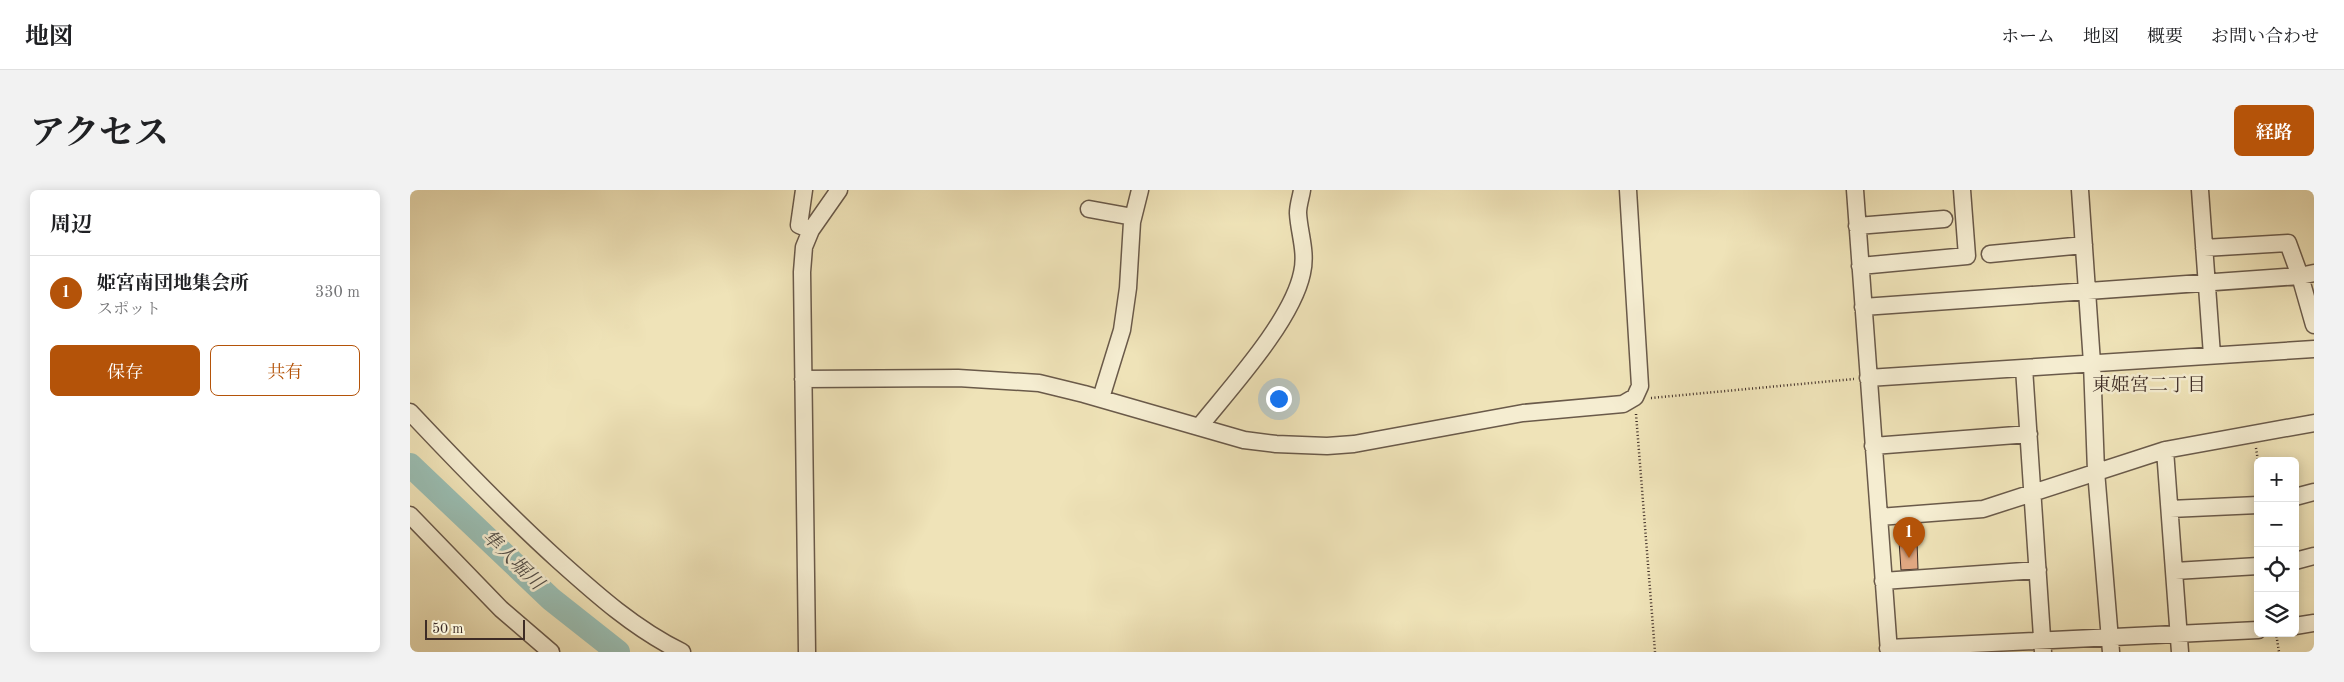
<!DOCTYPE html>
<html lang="ja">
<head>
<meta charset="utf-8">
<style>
	body { margin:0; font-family:"Old Standard TT","Noto Serif JP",serif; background:#f2f2f2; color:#202124 }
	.controls { position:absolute; right:15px; bottom:15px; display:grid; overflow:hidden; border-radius:8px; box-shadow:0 2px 12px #0003 }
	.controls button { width:45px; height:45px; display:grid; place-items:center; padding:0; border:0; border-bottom:1px solid #e0e0e0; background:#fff; color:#202124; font:25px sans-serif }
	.scale { position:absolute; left:15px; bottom:12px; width:100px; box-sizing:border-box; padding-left:5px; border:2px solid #3e2c26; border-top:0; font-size:14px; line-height:18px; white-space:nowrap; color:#3e2c26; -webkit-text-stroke:4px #f5edd1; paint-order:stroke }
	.you { position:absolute; left:868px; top:208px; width:18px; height:18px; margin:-12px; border:4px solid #fff; border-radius:50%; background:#1a73e8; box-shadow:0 0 0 8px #1a73e833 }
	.badge { display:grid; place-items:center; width:32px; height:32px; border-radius:50%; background:#b45309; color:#fff; font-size:16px; font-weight:700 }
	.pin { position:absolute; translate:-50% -41px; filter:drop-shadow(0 1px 2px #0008) }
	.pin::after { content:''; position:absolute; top:26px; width:18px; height:15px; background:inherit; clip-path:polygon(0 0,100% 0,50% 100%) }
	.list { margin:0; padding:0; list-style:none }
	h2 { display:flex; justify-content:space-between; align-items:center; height:65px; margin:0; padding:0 20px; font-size:21px }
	h2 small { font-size:16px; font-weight:400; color:#757577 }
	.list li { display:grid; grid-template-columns:32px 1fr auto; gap:15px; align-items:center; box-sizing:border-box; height:75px; padding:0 20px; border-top:1px solid #e0e0e0 }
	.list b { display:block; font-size:19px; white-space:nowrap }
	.list p { margin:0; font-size:16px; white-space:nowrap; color:#757577 }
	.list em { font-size:16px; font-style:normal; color:#757577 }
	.actions { display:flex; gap:10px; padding:15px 20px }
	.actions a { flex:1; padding:11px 0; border:1px solid #b45309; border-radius:8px; text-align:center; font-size:18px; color:#b45309 }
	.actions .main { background:#b45309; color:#fff }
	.icon { flex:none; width:28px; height:28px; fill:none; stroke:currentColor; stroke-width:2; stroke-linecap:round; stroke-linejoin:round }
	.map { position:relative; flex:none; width:1904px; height:462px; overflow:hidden; border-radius:8px }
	header { display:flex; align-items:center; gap:30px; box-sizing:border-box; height:70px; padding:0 25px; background:#fff; border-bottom:1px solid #e0e0e0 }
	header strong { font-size:24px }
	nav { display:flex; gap:28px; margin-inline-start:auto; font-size:18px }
	.intro { display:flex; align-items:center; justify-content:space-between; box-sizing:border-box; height:120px; padding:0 30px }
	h1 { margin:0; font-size:35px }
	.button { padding:12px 22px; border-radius:8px; background:#b45309; color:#fff; font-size:18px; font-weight:700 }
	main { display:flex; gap:30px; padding:0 30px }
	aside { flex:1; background:#fff; border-radius:8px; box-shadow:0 2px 12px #0003 }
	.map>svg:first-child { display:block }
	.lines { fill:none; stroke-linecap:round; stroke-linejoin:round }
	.river { stroke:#9abeb3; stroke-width:24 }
	.building { fill:#e0a781; stroke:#3e2c26 }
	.minor-casing { stroke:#6a5a4a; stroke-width:19 }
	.path { stroke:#3e2c26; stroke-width:2.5; stroke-dasharray:1 2.5; stroke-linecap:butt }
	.minor { stroke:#f5edd1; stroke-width:16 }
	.labels { text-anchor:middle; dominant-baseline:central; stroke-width:5; stroke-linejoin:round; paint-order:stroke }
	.neighbourhood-label { font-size:19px; fill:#3e2c26; stroke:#f5edd1 }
	.water-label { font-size:19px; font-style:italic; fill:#555049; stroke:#f5edd1 }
</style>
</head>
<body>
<header>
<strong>地図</strong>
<nav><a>ホーム</a><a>地図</a><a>概要</a><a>お問い合わせ</a></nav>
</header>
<div class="intro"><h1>アクセス</h1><a class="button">経路</a></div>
<main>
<aside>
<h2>周辺<small></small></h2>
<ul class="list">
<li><span class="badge">1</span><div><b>姫宮南団地集会所</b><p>スポット</p></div><em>330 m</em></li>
</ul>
<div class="actions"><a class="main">保存</a><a>共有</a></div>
</aside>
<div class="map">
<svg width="1904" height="462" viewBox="0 0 1904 462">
	<rect width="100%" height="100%" fill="#efe3b8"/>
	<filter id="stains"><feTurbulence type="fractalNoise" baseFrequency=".004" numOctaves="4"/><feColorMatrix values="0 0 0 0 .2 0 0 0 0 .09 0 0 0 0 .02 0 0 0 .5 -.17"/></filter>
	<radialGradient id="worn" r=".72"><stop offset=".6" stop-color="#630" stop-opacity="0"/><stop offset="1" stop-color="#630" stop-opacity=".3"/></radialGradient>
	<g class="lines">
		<path class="river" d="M 0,275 L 141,409 L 208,462"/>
	</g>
	<path class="building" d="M 1489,351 L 1507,351 L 1508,379 L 1491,380 Z"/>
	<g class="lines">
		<defs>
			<path id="minor" d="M 394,0 L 389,35 L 401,40
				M 1445,0 L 1479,462
				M 1670,0 L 1682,173 L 1686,281 L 1701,462
				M 1790,0 L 1802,165
				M 679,19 L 723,27
				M 1447,36 L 1534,29
				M 1794,58 L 1878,53 L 1890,86 L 1904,83
				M 1580,64 L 1674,55
				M 1450,76 L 1557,66 L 1552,0
				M 1453,117 L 1890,86 L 1904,135
				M 1614,178 L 1633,462
				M 1458,188 L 1904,159
				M 393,189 L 548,188 L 629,193 L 674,204 L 834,250 L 866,254 L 917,256 L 944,254 L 1113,223 L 1213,214 L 1225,207 L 1230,196 L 1218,0
				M 691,208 L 712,140 L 718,98 L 722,32 L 730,0
				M 0,222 C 48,273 96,323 148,370 C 187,405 225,439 272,462
				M 789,237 C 821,197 882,131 892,83 C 897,62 889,43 888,23 C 888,15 891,7 892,0
				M 1463,256 L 1619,244
				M 1755,260 L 1770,462
				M 1885,307 L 1904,302
				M 1760,319 L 1848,315
				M 0,325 L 91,419 L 141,462
				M 1469,327 L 1573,319 L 1755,260 L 1904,233
				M 1885,371 L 1904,366
				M 1765,381 L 1848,376
				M 1473,391 L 1628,380
				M 1885,436 L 1904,433
				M 1478,458 L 1848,440
				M 397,462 L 392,82 L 394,57 L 401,40 L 429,0"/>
		</defs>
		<use href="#minor" class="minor-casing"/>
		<path class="path" d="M 1241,208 L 1444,189
			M 1226,224 L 1245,462
			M 1846,258 L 1848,271
			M 1866,443 L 1869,462"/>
		<use href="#minor" class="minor"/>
	</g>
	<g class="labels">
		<g class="neighbourhood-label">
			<text x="1739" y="196">東姫宮二丁目</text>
		</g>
		<g class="water-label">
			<text transform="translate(102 371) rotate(44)">隼人堀川</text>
		</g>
	</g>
	<rect width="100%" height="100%" filter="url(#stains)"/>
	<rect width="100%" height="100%" fill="url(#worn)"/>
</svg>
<div class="controls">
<button>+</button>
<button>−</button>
<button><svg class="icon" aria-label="locate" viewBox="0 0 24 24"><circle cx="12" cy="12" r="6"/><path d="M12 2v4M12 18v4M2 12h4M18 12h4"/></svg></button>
<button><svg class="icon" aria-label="layers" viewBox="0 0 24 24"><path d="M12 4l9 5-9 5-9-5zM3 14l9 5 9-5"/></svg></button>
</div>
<div class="scale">50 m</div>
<div class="you"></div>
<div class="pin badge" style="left:1499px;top:368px">1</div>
</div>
</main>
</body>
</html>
